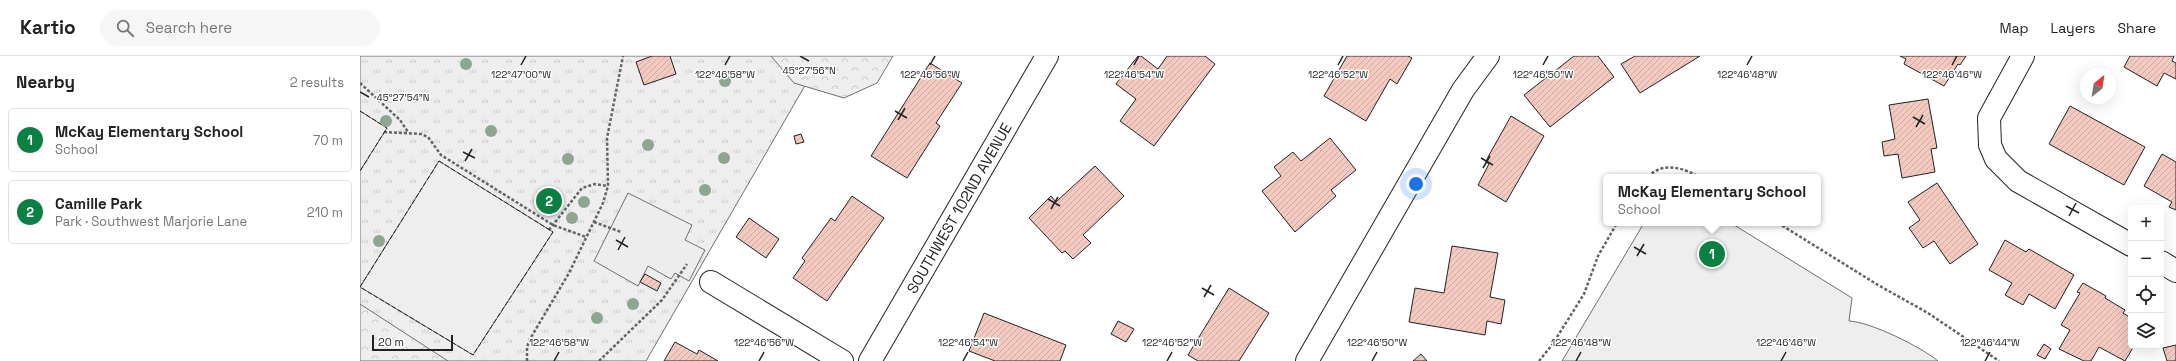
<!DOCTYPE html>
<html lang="en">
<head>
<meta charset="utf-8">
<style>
	body { margin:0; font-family:"Space Grotesk",sans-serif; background:#f6f6f6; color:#222 }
	.controls { position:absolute; right:12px; bottom:12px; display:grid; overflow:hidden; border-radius:6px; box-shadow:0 4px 16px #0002 }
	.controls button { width:36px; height:36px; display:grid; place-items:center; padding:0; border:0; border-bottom:1px solid #e0e0e0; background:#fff; color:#222; font:20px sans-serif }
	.compass { position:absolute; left:1720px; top:12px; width:36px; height:36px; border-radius:50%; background:#fff; box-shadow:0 4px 16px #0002; rotate:30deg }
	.scale { position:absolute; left:12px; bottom:10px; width:81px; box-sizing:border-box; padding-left:4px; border:2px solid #222; border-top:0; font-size:11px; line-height:14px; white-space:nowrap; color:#222; -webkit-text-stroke:3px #fff; paint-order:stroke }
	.you { position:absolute; left:1056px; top:128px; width:14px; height:14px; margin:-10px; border:3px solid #fff; border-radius:50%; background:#1a73e8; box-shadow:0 0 0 6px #1a73e833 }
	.badge { display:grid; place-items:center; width:26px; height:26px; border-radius:50%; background:#0b8043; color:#fff; font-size:13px; font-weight:700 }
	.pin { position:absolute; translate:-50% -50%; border:2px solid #fff; box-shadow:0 1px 4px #0006 }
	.popup { position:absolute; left:1243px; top:118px; width:218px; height:52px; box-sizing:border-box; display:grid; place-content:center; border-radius:6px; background:#fff; filter:drop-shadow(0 1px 3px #0005); font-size:13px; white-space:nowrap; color:#767676 }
	.popup b { font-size:15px; color:#222 }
	.popup::after { content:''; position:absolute; left:50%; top:100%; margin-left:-8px; border:8px solid transparent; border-top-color:#fff }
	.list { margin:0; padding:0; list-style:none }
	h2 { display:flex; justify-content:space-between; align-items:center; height:52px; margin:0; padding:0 16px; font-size:17px }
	h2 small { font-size:13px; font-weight:400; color:#767676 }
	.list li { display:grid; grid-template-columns:26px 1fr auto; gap:12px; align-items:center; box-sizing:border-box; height:64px; margin:0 8px 8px; padding:0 8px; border:1px solid #e0e0e0; border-radius:6px }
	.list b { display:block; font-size:15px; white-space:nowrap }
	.list p { margin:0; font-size:13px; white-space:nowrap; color:#767676 }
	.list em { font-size:13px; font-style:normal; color:#767676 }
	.icon { flex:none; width:22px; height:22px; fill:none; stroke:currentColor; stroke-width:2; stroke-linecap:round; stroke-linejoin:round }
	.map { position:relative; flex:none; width:1816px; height:305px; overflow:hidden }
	header { display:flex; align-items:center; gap:24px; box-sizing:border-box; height:56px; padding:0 20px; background:#fff; border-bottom:1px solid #e0e0e0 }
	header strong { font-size:19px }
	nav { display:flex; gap:22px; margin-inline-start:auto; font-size:14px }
	.search { width:280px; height:36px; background:#f6f6f6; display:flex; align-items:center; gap:10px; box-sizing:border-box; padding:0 14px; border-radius:22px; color:#767676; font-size:15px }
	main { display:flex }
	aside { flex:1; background:#fff }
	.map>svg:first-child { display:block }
	.grass { fill:url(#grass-tufts); stroke:#6f6f6f }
	.forest { fill:url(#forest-crowns); stroke:#6f6f6f }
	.pitch { fill:#eee; stroke:#6f6f6f }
	.parking { fill:#ededed; stroke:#6f6f6f }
	.building { fill:url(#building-hatch); stroke:#222 }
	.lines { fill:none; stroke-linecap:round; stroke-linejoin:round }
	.minor-casing { stroke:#222; stroke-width:24 }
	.path { stroke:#646464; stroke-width:2.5; stroke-dasharray:3 2; stroke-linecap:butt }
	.minor { stroke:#fff; stroke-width:22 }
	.fence { stroke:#222; stroke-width:1; stroke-dasharray:5 2; stroke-linecap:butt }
	.tree { fill:#8da692 }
	.ticks { fill:none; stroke:#222; stroke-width:1.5 }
	.labels { text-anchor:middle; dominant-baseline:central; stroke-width:3; stroke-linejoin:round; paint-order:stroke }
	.street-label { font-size:15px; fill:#222; stroke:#fff }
	.ticks-label { font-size:10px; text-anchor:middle; fill:#222; stroke:#fff; stroke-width:3; stroke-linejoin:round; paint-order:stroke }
</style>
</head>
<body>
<header>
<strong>Kartio</strong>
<div class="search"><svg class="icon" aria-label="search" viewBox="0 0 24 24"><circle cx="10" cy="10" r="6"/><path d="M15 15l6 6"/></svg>Search here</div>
<nav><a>Map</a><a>Layers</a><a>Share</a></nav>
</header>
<main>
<aside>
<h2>Nearby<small>2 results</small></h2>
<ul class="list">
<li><span class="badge">1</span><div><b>McKay Elementary School</b><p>School</p></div><em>70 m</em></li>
<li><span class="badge">2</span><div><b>Camille Park</b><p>Park · Southwest Marjorie Lane</p></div><em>210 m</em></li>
</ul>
</aside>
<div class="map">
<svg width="1816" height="305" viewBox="0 0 1816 305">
	<defs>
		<pattern id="grass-tufts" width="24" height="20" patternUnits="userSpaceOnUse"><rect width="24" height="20" fill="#eee"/><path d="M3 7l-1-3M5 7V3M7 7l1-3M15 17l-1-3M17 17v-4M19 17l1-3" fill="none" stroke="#ccc"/></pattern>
		<pattern id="forest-crowns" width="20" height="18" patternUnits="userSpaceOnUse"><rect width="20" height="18" fill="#eee"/><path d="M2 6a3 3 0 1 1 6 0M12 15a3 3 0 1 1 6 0" fill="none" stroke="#ccc"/></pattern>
		<pattern id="building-hatch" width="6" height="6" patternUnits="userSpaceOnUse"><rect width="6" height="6" fill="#f3c9c0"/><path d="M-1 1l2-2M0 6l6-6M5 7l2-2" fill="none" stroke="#d0aca5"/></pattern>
	</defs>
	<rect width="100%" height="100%" fill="#fff"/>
	<path class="grass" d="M 0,0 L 462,0 L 286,305 L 77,305 L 0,260 Z"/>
	<path class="forest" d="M 411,0 L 533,0 L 517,27 L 484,42 L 434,27 Z
		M 0,248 L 88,305 L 0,305 Z"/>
	<path class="pitch" d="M 0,55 L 27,72 L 0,115 Z
		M 79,105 L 193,176 L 113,299 L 0,231 Z
		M 1284,167 L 1371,167 L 1492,242 L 1489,265 C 1511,266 1561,291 1578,305 L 1202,305 Z"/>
	<path class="parking" d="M 268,137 L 332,169 L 325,184 L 345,194 L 329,225 L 315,217 L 311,223 L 288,210 L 278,230 L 234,205 Z"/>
	<path class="building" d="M 292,0 L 310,0 L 316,18 L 284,29 L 276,6 Z
		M 778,0 L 781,0 L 798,13 L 807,0 L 845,0 L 855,8 L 794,90 L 760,65 L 776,43 L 756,28 Z
		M 987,0 L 1048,0 L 1052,2 L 1037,28 L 1030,23 L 1006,65 L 964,40 Z
		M 1214,0 L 1238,0 L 1254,21 L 1190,71 L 1164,39 Z
		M 1275,0 L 1340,0 L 1280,37 L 1261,8 Z
		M 1540,0 L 1606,0 L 1600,9 L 1598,8 L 1584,30 L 1544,8 L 1546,3 Z
		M 1770,0 L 1814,0 L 1812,5 L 1816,7 L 1816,23 L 1804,17 L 1797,30 L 1764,11 Z
		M 570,7 L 602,27 L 576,67 L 580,70 L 547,122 L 511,100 Z
		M 1568,43 L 1577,92 L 1571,93 L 1575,116 L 1542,122 L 1538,98 L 1524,100 L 1522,86 L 1535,83 L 1529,49 Z
		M 1710,50 L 1785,91 L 1764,129 L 1689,88 Z
		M 1151,60 L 1184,80 L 1146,146 L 1118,129 L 1129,108 L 1126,106 L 1128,101 Z
		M 441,78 L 444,86 L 436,88 L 434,80 Z
		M 970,82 L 996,114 L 971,134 L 976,140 L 935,176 L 902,135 L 921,120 L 914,111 L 933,96 L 941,105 Z
		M 1802,98 L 1816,106 L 1816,154 L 1809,151 L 1812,146 L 1784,130 Z
		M 735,110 L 764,140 L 723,179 L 731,187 L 713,203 L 705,195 L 702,197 L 669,162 L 691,140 L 696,146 Z
		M 1577,127 L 1618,188 L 1590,208 L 1574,185 L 1563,192 L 1549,172 L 1560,164 L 1548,146 Z
		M 492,140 L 524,162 L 467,245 L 433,222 L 445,205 L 442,202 L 471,162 L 475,165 Z
		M 389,162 L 419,183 L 406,202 L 376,181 Z
		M 1645,184 L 1666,196 L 1669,193 L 1714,219 L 1695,253 L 1669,238 L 1663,249 L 1645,239 L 1652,227 L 1629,214 Z
		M 1092,190 L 1138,197 L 1130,241 L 1145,244 L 1141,268 L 1127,265 L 1125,279 L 1049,266 L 1055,232 L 1084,237 Z
		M 285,218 L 301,227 L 297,235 L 280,226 Z
		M 1723,227 L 1746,240 L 1745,242 L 1765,254 L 1763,257 L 1771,262 L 1771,290 L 1774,290 L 1765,305 L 1739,291 L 1731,305 L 1724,305 L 1699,293 L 1710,274 L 1701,269 L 1720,237 L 1717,236 Z
		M 869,232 L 909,257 L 879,305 L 838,305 L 828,299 Z
		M 624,257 L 706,289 L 700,305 L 635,305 L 609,295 Z
		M 758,265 L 774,273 L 766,286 L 751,278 Z
		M 315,286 L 337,298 L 339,294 L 358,305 L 304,305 Z
		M 1684,288 L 1691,293 L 1685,303 L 1677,299 Z
		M 1816,289 L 1816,305 L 1807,305 L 1803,292 Z
		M 1061,298 L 1067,305 L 1053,305 Z"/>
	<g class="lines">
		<defs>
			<path id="minor" d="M 1663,0 L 1629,62 L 1630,89 L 1636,103 L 1658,125 L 1771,189
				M 1801,206 L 1816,215
				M 351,226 L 482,305
				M 510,305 L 687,0
				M 947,305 L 1103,34 L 1128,0"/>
		</defs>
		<use href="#minor" class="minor-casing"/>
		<path class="path" d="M 0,27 L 40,64 L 48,76
			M 24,76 L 61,78 L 68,81 L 81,99 L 193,169 L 226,181
			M 1288,121 C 1303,105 1323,112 1340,121
			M 234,166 L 261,176
			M 1418,167 L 1518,229 L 1568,257 L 1639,305
			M 189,174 L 222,132 L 235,128 L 248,130
			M 167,305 L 167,291 L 170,283 L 209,217 L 243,147 L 248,130 L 247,82 L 263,0
			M 239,305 L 302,244 L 327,208
			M 1179,305 L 1192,289 L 1224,238 L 1238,200 L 1257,167"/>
		<use href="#minor" class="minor"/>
		<path class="fence" d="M 0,55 L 27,72 L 0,115
			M 79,105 L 193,176 L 113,299 L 0,231 Z"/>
	</g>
	<g class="tree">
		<circle cx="106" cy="8" r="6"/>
		<circle cx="365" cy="25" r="6"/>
		<circle cx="26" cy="65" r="6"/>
		<circle cx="131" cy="75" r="6"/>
		<circle cx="288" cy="89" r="6"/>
		<circle cx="364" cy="102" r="6"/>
		<circle cx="208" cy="103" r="6"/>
		<circle cx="345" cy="134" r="6"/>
		<circle cx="224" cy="146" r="6"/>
		<circle cx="212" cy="162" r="6"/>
		<circle cx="19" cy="185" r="6"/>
		<circle cx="273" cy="248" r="6"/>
		<circle cx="237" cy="262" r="6"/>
	</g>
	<path class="ticks" d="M 440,0 L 449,5M 161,9 L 166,0M 365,9 L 370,0M 570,9 L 575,0M 774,9 L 779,0M 978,9 L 983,0M 1183,9 L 1188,0M 1387,9 L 1392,0M 1592,9 L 1597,0M 0,36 L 9,41M 535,55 L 547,62M 1553,61 L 1565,68M 538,64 L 545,52M 1556,71 L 1563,59M 103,96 L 115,102M 1121,102 L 1133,109M 105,105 L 112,93M 1123,112 L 1130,100M 688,143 L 700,150M 1706,150 L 1719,157M 691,153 L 698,141M 1709,160 L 1716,147M 256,184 L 268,191M 1274,191 L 1286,198M 258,194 L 265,181M 1277,200 L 1284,188M 842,232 L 854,239M 844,241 L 851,229M 194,305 L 199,296M 399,305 L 404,296M 603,305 L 608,296M 807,305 L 812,296M 1012,305 L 1017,296M 1216,305 L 1221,296M 1421,305 L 1426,296M 1625,305 L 1630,296"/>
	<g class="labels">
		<g class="street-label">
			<text transform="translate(599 152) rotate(-60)">SOUTHWEST 102ND AVENUE</text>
		</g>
	</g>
	<g class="ticks-label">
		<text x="449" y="18">45°27'56"N</text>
		<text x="365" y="22">122°46'58"W</text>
		<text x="570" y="22">122°46'56"W</text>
		<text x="774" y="22">122°46'54"W</text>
		<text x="978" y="22">122°46'52"W</text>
		<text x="1183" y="22">122°46'50"W</text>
		<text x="161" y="22">122°47'00"W</text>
		<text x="1387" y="22">122°46'48"W</text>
		<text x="1592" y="22">122°46'46"W</text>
		<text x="43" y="45">45°27'54"N</text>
		<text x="199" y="290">122°46'58"W</text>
		<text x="404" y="290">122°46'56"W</text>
		<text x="608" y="290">122°46'54"W</text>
		<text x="812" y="290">122°46'52"W</text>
		<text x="1017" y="290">122°46'50"W</text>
		<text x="1221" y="290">122°46'48"W</text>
		<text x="1426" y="290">122°46'46"W</text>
		<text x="1630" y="290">122°46'44"W</text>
	</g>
</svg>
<div class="controls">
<button>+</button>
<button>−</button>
<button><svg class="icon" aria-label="locate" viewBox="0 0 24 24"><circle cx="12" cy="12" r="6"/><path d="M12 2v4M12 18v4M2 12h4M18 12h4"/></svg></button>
<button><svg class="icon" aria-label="layers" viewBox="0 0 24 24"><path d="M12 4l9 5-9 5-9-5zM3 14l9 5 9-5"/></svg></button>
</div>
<svg class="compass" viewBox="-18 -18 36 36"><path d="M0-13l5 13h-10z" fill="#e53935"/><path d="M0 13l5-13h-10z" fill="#767676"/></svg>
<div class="scale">20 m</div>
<div class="you"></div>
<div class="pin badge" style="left:1352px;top:198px">1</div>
<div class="popup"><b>McKay Elementary School</b>School</div>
<div class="pin badge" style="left:189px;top:145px">2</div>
</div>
</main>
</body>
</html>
